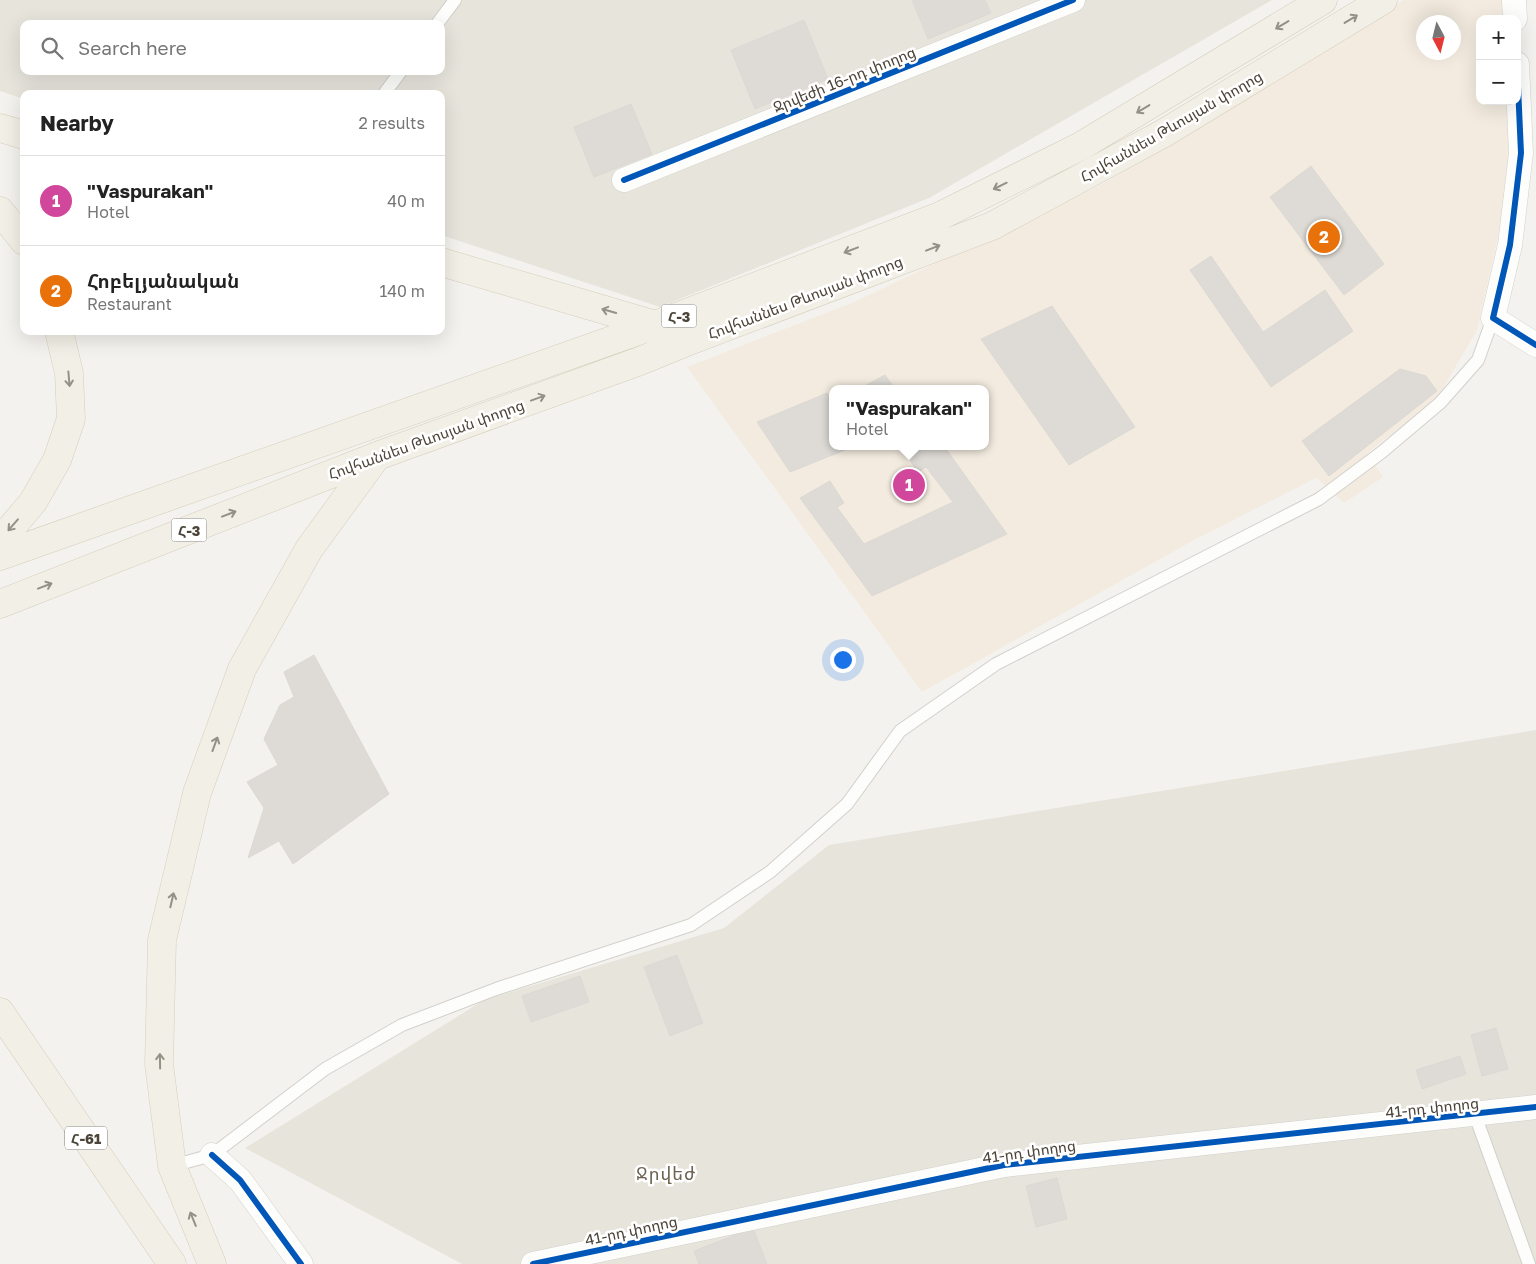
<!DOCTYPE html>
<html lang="en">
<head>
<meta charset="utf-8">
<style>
	body { margin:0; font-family:"Golos Text","Noto Sans Armenian",sans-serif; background:#f2f2f2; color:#222 }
	.controls { position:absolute; right:15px; top:15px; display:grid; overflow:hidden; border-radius:10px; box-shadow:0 5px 20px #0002 }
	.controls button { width:45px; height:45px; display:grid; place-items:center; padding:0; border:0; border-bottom:1px solid #e0e0e0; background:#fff; color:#222; font:25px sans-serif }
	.compass { position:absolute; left:1416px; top:15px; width:45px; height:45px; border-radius:50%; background:#fff; box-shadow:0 5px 20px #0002; rotate:173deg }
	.you { position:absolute; left:842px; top:659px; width:18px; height:18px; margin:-12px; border:4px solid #fff; border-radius:50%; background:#1a73e8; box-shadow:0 0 0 8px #1a73e833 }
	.badge { display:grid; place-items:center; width:32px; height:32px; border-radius:50%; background:#7c3aed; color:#fff; font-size:16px; font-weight:700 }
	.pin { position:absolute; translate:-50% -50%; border:2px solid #fff; box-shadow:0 1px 5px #0006 }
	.popup { position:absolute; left:829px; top:385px; width:160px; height:65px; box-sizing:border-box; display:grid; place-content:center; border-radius:10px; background:#fff; filter:drop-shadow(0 1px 4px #0005); font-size:16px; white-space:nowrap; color:#767676 }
	.popup b { font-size:19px; color:#222 }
	.popup::after { content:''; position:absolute; left:50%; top:100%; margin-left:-10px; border:10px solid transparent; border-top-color:#fff }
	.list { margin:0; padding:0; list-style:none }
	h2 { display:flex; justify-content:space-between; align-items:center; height:65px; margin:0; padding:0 20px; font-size:21px }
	h2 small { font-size:16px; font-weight:400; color:#767676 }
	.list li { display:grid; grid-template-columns:32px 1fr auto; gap:15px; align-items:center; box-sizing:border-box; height:90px; padding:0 20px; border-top:1px solid #e0e0e0 }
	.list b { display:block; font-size:19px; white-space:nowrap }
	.list p { margin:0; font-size:16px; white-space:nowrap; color:#767676 }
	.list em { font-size:16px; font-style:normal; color:#767676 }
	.icon { flex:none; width:28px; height:28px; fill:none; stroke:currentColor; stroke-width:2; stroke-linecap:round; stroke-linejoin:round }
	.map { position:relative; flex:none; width:1536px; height:1264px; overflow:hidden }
	.search { position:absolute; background:#fff; box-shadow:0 5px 20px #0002; left:20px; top:20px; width:425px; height:55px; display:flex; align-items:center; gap:12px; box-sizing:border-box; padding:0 18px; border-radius:10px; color:#767676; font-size:19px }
	.panel { position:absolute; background:#fff; box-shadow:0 5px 20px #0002; left:20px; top:90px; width:425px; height:245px; border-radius:10px }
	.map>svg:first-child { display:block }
	.residential { fill:#e7e4dc; fill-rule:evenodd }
	.commercial { fill:#f3ebdf; fill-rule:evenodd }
	.building { fill:#dedbd6; stroke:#dcd9d4 }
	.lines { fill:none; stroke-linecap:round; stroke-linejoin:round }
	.lane-casing { stroke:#d2d0cb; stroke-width:14 }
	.street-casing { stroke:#d2d0cb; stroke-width:25 }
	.primary-casing { stroke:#d6cebb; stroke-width:29 }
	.lane { stroke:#fdfdfc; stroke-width:12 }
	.street { stroke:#fdfdfc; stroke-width:24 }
	.primary { stroke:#f2efe6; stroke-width:28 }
	.cycleway-casing { stroke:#fff; stroke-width:9 }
	.cycleway { stroke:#0057b8; stroke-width:6 }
	.oneway { stroke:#969187 }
	.labels { text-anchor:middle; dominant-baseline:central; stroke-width:5; stroke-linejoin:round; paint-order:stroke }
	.shield { fill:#fff; stroke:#817c74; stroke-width:1 }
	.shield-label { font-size:14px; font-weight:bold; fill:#4b4439 }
	.street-label { font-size:15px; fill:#4b4439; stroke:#fff }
	.quarter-label { font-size:18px; letter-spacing:1px; fill:#6e6250; stroke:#fff }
</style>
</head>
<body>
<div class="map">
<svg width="1536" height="1264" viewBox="0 0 1536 1264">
	<rect width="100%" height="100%" fill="#f4f2ee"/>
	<path class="residential" d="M 0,0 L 1272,0 L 929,198 L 660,307 L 441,235 L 441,94 L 24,94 L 24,99 L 0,91 ZM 24,24 L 441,24 L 441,71 L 24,71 Z
		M 1536,730 L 1536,1264 L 462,1264 L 245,1148 L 484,1000 L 724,928 L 829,845 Z"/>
	<path class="commercial" d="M 1404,0 L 1504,0 L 1505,19 L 1480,19 L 1480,101 L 1507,101 L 1509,152 L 1501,224 L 1477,330 L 1435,402 L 1367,453 L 1383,477 L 1344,503 L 1316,478 L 1196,539 L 922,692 L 687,367 L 854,302 L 1101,185 ZM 1424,22 L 1454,22 L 1454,52 L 1424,52 ZM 833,389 L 985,389 L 985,446 L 833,446 Z"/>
	<path class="building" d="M 912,0 L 985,0 L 991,13 L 928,39 Z
		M 804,20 L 828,79 L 755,109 L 731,50 Z
		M 631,104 L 652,154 L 594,177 L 574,127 Z
		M 1311,166 L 1384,264 L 1344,295 L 1270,197 Z
		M 1211,256 L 1263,332 L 1325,290 L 1353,331 L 1271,387 L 1190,270 Z
		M 1052,306 L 1135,427 L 1069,465 L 981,339 Z
		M 1400,369 L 1426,376 L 1437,391 L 1329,476 L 1302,441 Z
		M 885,375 L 895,389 L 859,389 Z
		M 827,393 L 833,400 L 833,446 L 855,446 L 790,472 L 757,422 Z
		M 914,446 L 944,446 L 1007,534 L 872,596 L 800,498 L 830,481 L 844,503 L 837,507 L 864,544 L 953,502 L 926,467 L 918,472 L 904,452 Z
		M 314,655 L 389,794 L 293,864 L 279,841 L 248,858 L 264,808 L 247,782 L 278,765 L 264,739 L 280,705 L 294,697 L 284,672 Z
		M 677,955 L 703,1023 L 670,1036 L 644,967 Z
		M 580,976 L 589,1002 L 531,1022 L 522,996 Z
		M 1496,1028 L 1508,1069 L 1482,1076 L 1471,1035 Z
		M 1460,1056 L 1466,1074 L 1422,1089 L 1416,1070 Z
		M 1057,1178 L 1067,1219 L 1036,1227 L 1026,1186 Z
		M 753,1228 L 767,1264 L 699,1264 L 694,1251 Z"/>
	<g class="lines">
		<defs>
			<path id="lane" d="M 437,24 L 455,0
				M 384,94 L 401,71
				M 1475,1115 L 1529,1264
				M 172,1166 L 212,1155 L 325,1069 L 402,1025 L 496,989 L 691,925 L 770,872 L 847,804 L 900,731 L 996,664 L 1319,499 L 1382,452 L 1440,403 L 1478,360 L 1493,318"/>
			<path id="street" d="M 1514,0 L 1515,19
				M 1517,64 L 1521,153 L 1510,245 L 1493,318 L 1536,345
				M 624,180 L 1073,0
				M 212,1155 L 240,1180 L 301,1264
				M 533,1264 L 1004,1165 L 1536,1107"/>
			<path id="primary" d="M 0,128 L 24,135
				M 0,211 L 24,241
				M 441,262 L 659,326
				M 0,541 L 33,502 L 57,460 L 71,419 L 69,373 L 59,331
				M 0,556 L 655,325 L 940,216 L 1081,146 L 1323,0
				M 0,604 L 377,456 L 640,361 L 684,343 L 992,226 L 1164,133 L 1383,0
				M 0,1012 L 172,1264
				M 212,1264 L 172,1166 L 159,1064 L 162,940 L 197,793 L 242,669 L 309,549 L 377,456"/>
		</defs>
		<use href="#lane" class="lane-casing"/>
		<use href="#street" class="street-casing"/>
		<use href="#primary" class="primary-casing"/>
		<use href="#lane" class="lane"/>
		<use href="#street" class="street"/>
		<use href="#primary" class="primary"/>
		<defs>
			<path id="cycleway" d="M 1517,64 L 1521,153 L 1510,245 L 1493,318 L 1536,345
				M 624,180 L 1073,0
				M 212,1155 L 240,1180 L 301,1264
				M 533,1264 L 1004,1165 L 1536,1107"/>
		</defs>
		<use href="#cycleway" class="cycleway-casing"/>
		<use href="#cycleway" class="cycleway"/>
	</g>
	<defs><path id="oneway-shaft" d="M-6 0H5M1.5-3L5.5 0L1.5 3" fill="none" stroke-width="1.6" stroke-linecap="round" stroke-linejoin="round" transform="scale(1.25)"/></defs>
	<g class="oneway">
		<use href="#oneway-shaft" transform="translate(1351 19) rotate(-31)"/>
		<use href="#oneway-shaft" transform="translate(1282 25) rotate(149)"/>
		<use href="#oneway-shaft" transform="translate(1143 109) rotate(149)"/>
		<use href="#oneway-shaft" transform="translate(1000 186) rotate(154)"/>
		<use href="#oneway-shaft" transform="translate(933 248) rotate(-21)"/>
		<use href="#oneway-shaft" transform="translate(851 250) rotate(159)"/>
		<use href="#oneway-shaft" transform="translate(609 311) rotate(-164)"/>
		<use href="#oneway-shaft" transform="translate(69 379) rotate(85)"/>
		<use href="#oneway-shaft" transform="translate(538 398) rotate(-20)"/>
		<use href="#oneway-shaft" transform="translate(229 514) rotate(-21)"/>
		<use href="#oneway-shaft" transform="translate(13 525) rotate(131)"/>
		<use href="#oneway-shaft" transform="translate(45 586) rotate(-21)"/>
		<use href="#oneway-shaft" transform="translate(215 744) rotate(-70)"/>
		<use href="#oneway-shaft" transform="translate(172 900) rotate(-77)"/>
		<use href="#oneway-shaft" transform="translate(160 1061) rotate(-91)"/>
		<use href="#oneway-shaft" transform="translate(193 1219) rotate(-112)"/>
	</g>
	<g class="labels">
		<g class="shield">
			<rect x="661.5" y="304.5" width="35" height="23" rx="4"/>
			<rect x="171.5" y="518.5" width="35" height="23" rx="4"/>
			<rect x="65" y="1126.5" width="42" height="23" rx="4"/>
		</g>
		<g class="shield-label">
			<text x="679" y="316">Հ-3</text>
			<text x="189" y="530">Հ-3</text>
			<text x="86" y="1138">Հ-61</text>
		</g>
		<g class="street-label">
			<text transform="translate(844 79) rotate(-22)">Ջրվեժի 16-րդ փողոց</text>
			<text transform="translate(1171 126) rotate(-30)">Հովհաննես Թևոսյան փողոց</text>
			<text transform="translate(805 297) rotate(-21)">Հովհաննես Թևոսյան փողոց</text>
			<text transform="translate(426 439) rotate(-20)">Հովհաննես Թևոսյան փողոց</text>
			<text transform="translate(1432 1107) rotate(-6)">41-րդ փողոց</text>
			<text transform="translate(1029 1151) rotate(-8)">41-րդ փողոց</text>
			<text transform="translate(631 1230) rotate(-12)">41-րդ փողոց</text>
		</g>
		<g class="quarter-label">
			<text x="666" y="1173">Ջրվեժ</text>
		</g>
	</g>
</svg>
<div class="controls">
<button>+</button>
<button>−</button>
</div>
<svg class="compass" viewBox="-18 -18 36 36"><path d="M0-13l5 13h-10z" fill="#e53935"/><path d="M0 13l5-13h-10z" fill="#767676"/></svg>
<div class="you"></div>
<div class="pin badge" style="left:909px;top:485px;background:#d1479c">1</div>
<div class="popup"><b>&quot;Vaspurakan&quot;</b>Hotel</div>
<div class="pin badge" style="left:1324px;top:237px;background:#e8710a">2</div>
<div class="search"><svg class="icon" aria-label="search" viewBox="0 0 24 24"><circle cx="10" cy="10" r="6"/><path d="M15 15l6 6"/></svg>Search here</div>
<section class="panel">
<h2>Nearby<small>2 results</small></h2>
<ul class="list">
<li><span class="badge" style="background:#d1479c">1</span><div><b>&quot;Vaspurakan&quot;</b><p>Hotel</p></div><em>40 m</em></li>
<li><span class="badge" style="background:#e8710a">2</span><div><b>Հոբելյանական</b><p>Restaurant</p></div><em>140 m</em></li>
</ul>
</section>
</div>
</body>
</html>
